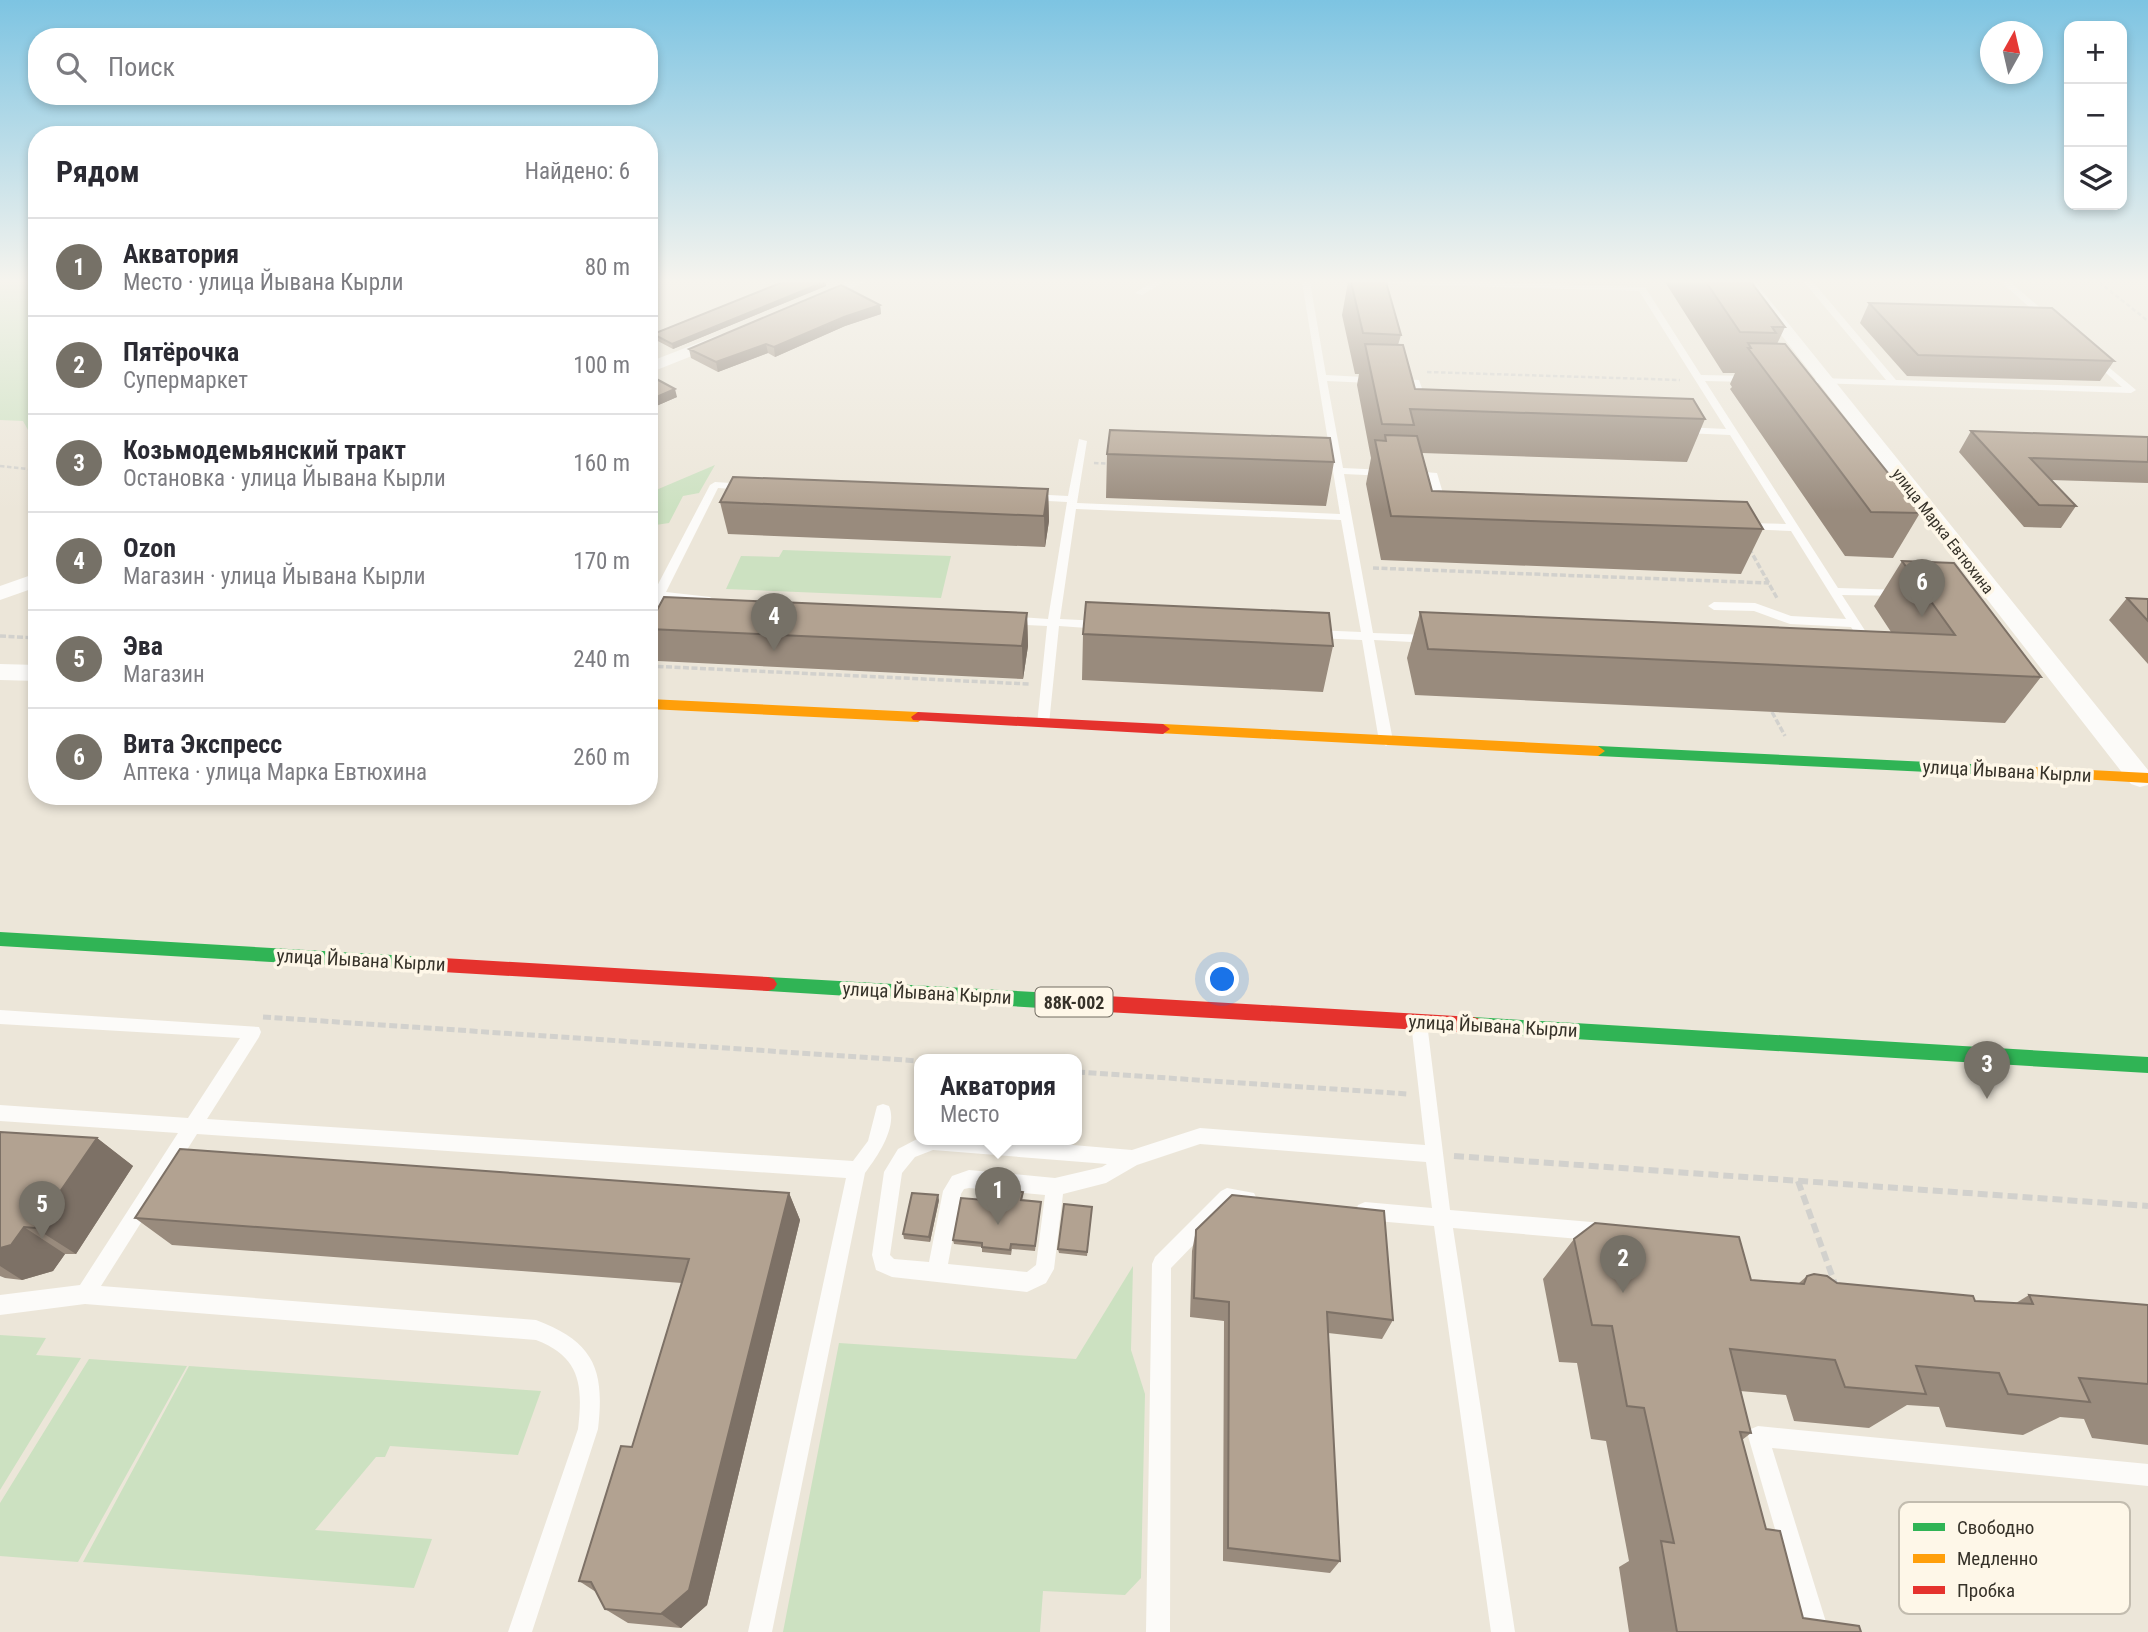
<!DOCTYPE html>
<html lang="ru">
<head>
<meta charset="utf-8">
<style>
	body { margin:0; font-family:"Roboto Condensed",sans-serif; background:#f2f2f3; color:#2b2b33 }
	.controls { position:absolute; right:21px; top:21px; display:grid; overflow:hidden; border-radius:14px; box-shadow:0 4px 10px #0003 }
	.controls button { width:63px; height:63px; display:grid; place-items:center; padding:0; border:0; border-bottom:2px solid #e1e1e2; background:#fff; color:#2b2b33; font:35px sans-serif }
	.compass { position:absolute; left:1980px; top:21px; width:63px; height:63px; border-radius:50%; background:#fff; box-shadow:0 4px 10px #0003; rotate:8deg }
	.you { position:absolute; left:1223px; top:980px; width:24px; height:24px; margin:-18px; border:5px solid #fff; border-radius:50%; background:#1a73e8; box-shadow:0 0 0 10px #1a73e833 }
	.badge { display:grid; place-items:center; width:46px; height:46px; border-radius:50%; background:#767167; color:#fff; font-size:23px; font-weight:700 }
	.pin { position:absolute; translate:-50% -58px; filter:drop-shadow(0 2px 4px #0008) }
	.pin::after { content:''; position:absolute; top:37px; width:24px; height:21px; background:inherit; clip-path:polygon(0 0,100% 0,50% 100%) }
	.popup { position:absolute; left:914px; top:1054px; width:168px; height:91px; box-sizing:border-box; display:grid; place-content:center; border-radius:14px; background:#fff; filter:drop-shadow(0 2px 5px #0005); font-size:23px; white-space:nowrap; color:#7c7c81 }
	.popup b { font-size:26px; color:#2b2b33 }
	.popup::after { content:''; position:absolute; left:50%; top:100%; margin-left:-14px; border:14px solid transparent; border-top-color:#fff }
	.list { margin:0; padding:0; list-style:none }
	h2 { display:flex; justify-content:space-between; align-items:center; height:91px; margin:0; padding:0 28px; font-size:30px }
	h2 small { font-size:23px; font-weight:400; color:#7c7c81 }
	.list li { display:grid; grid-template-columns:46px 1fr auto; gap:21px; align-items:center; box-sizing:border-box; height:98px; padding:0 28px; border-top:2px solid #e1e1e2 }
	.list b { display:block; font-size:26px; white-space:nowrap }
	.list p { margin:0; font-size:23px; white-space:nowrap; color:#7c7c81 }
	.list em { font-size:23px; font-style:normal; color:#7c7c81 }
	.icon { flex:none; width:38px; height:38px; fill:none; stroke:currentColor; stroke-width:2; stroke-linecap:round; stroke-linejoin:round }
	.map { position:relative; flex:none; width:2148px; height:1632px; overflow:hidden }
	.search { position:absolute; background:#fff; box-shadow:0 4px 10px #0003; left:28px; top:28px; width:630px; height:77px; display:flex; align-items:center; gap:18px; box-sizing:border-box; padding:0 24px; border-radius:28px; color:#7c7c81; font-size:26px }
	.panel { position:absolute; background:#fff; box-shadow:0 4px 10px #0003; left:28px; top:126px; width:630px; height:679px; border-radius:28px }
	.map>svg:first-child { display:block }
	.green { fill:#cce1c1 }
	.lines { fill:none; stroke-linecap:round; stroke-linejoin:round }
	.path-far3 { stroke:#d2d1cd; stroke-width:2.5; stroke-dasharray:4.5 2.5; stroke-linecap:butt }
	.path-far2 { stroke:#d2d1cd; stroke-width:3.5; stroke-dasharray:6 2.5; stroke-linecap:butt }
	.path-far1 { stroke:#d2d1cd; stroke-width:5; stroke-dasharray:8 3.5; stroke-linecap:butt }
	.path { stroke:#d2d1cd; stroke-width:6; stroke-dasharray:10 5; stroke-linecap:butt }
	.lane { fill:#fcfbf9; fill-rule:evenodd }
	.street { fill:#fcfbf9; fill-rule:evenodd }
	.fast { fill:#30b455; fill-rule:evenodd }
	.slow { fill:#ff9f0a; fill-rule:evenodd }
	.jam { fill:#e5322d; fill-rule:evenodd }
	.wall { fill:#998b7d }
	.shaded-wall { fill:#7d7166 }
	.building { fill:#b2a291; stroke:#7d7166; stroke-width:2 }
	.labels { text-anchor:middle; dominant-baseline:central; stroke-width:7; stroke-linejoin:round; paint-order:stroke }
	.far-street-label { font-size:16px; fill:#363229; stroke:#fef7e8 }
	.shield { fill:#fef7e8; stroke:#726d62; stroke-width:2 }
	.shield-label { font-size:18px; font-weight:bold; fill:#363229 }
	.street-label { font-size:19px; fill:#363229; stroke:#fef7e8 }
	.key { fill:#fef7e8; stroke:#c2bcaf; stroke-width:2 }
	.key-label { font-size:19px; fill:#363229 }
</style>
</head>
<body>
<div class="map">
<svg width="2148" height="1632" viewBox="0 0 2148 1632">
	<rect width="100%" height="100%" fill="#ece6d9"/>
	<path class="green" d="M 0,282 L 37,282 L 37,446 L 23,421 L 0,420 Z
		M 715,465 L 699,493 L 683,496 L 669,523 L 649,526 L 649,493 Z
		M 783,550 L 951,556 L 941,598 L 726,589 L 741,556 L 779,557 Z
		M 1133,1266 L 1131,1350 L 1145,1394 L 1141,1578 L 1125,1595 L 1043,1591 L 1040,1632 L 783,1632 L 839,1343 L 1076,1359 Z
		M 0,1335 L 46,1338 L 36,1355 L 81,1358 L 0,1490 Z
		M 89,1359 L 187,1366 L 78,1562 L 0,1556 L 0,1503 Z
		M 189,1366 L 541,1391 L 518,1455 L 390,1446 L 385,1457 L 376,1457 L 315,1530 L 432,1539 L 414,1588 L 83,1562 Z"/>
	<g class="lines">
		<path class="path-far3" d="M 2099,282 L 2148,321
			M 1427,372 L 1680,380
			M 1094,463 L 1113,464
			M 0,466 L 37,470"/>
		<path class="path-far2" d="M 1749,548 L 1777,598
			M 1373,568 L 1769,583
			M 0,636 L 37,638
			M 649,666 L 1029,684
			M 1772,712 L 1785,736"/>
		<path class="path-far1" d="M 263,1017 L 919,1061
			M 1077,1072 L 1408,1094"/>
		<path class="path" d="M 1454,1156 L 2148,1206
			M 1798,1181 L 1835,1284"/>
		<path class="lane" d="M 1153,282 L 1164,282 L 1142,295 L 1135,293 Z
			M 1302,282 L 1310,282 L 1326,375 L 1419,380 L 1428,405 L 1420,407 L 1412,385 L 1327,381 L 1343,468 L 1386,470 L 1391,473 L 1386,476 L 1344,474 L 1373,633 L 1430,635 L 1436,639 L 1430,643 L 1374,640 L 1393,741 L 1386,746 L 1379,741 L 1362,640 L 1314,638 L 1308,634 L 1314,630 L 1361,632 L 1341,520 L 1076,509 L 1060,619 L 1101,621 L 1107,625 L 1101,629 L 1059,626 L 1049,724 L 1048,727 L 1038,727 L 1037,724 L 1047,626 L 1006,624 L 1000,620 L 1006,616 L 1048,619 L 1067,502 L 1030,500 L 1025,497 L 1030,494 L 1068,496 L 1079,439 L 1087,441 L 1077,503 L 1340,514 Z
			M 1385,282 L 1488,282 L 1645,287 L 1701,375 L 1749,376 L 1754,379 L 1749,382 L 1705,381 L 1838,588 L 1902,590 L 1908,593 L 1902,596 L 1842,595 L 1875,646 L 1873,649 L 1865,649 L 1851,627 L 1790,624 L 1754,611 L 1714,610 L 1708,606 L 1714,602 L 1755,603 L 1791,616 L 1846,619 L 1791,531 L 1746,529 L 1741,526 L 1746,523 L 1786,524 L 1730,435 L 1684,433 L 1679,430 L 1684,427 L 1726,429 L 1639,291 L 1389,284 Z
			M 1804,282 L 1813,282 L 1896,380 L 2122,387 L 2091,360 L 2090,358 L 2094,355 L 2136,390 L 2131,393 L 1815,383 L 1813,381 L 1818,378 L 1886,380 Z
			M 2001,282 L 2010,282 L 2052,318 L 2052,322 L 2046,322 Z
			M 1410,471 L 1437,473 L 1447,507 L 1446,509 L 1442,510 L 1437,507 L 1429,478 L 1406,476 L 1405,474 Z
			M 715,482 L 747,484 L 752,487 L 747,490 L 718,488 L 666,592 L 710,597 L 716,601 L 710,605 L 663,598 L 653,617 L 649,618 L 649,602 L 652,597 L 649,596 L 649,590 L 655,590 L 710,485 Z
			M 0,1010 L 259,1027 L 261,1032 L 259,1037 L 207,1119 L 853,1161 L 868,1141 L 877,1106 L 883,1104 L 889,1106 C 898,1127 877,1157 865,1173 L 772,1632 L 748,1632 L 846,1178 L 197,1134 L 101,1286 L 536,1320 C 594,1342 605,1369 598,1429 L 532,1632 L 508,1632 L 578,1429 C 583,1386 581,1357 536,1340 L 85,1304 L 0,1315 L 0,1295 L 80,1285 L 178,1133 L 0,1121 L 0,1105 L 188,1118 L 240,1038 L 0,1024 Z
			M 1419,1016 L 1425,1018 L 1427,1023 L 1450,1210 L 1603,1223 L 1610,1226 L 1612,1232 L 1610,1238 L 1603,1241 L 1453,1228 L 1515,1632 L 1491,1632 L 1434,1226 L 1365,1220 L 1358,1217 L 1356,1211 L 1358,1205 L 1365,1202 L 1432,1208 L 1426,1162 L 1200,1144 L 1137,1165 L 1106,1183 L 1063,1194 L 1054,1269 L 1046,1283 L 1027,1292 L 892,1277 L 876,1270 L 872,1255 L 884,1172 L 898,1149 L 919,1138 L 1001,1139 L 1132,1150 L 1200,1128 L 1425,1145 L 1411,1023 L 1413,1018 ZM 933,1150 L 1107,1164 L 1102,1167 L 1055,1178 L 969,1170 L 952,1176 L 943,1191 L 929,1262 L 894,1259 L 890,1255 L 902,1173 L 915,1157 ZM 969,1188 L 1045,1195 L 1036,1265 L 1027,1272 L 948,1264 L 961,1194 L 964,1189 Z
			M 1227,1188 L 1254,1193 L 1257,1199 L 1254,1205 L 1248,1208 L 1231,1206 L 1171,1268 L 1170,1632 L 1146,1632 L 1152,1264 L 1155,1257 L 1221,1191 Z
			M 1758,1426 L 2148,1464 L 2148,1486 L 1772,1448 L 1826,1622 L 1822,1630 L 1818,1632 L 1806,1630 L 1802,1622 L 1748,1436 L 1751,1429 Z"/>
		<path class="street" d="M 844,282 L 865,282 L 820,303 L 810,303 L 807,300 Z
			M 1740,282 L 1755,282 L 2148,770 L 2148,785 L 2140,787 L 2131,784 Z
			M 721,334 L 727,336 L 729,339 L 727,342 L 649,373 L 649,362 Z
			M 37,573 L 37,587 L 0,600 L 0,586 Z
			M 0,664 L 37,665 L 37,681 L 0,680 Z"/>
		<path class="fast" d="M 1598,746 L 2032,767 L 2040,772 L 2032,777 L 1598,756 L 1591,751 Z
			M 0,932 L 426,957 L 432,959 L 435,964 L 432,969 L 426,971 L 0,946 Z
			M 768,977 L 1089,995 L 1095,998 L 1098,1003 L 1095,1008 L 1089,1011 L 768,991 L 762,989 L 759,984 L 762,979 Z
			M 1473,1017 L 2148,1057 L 2148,1073 L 1473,1033 L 1466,1031 L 1464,1025 L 1466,1019 Z"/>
		<path class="slow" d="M 649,699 L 918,712 L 925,717 L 918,722 L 649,709 Z
			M 1163,724 L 1598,746 L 1605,751 L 1598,756 L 1158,733 L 1156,729 Z
			M 2032,767 L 2148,773 L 2148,783 L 2027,776 L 2024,772 Z"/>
		<path class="jam" d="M 918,712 L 1163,724 L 1170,729 L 1163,734 L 913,720 L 911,717 Z
			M 426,957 L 768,977 L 774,979 L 777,984 L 774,989 L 768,991 L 426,971 L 420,969 L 417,964 L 420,959 Z
			M 1089,995 L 1473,1017 L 1480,1019 L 1482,1025 L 1480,1031 L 1473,1033 L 1089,1011 L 1083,1008 L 1080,1003 L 1083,998 Z"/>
	</g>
	<path class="wall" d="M 783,282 L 826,282 L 826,286 L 673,349 L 654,339 L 653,334 Z
		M 1348,282 L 1386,282 L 1401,335 L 1398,345 L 1415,389 L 1705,419 L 1687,462 L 1422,453 L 1432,491 L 1763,529 L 1741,574 L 1381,560 L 1366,484 L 1371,458 L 1357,385 L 1359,374 L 1355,374 L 1342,315 Z
		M 1665,282 L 1751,282 L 1785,327 L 1777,344 L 1920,513 L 1893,558 L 1845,556 L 1730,389 L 1732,387 L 1730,384 L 1735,373 L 1723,373 Z
		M 1869,303 L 2114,361 L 2100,381 L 1907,376 L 1860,323 Z
		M 880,305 L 881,314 L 845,326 L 775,357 L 768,353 L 718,372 L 691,358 L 689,349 Z
		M 649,375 L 677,397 L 654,407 L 649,405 Z
		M 1971,431 L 2148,437 L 2148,483 L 2051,480 L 2076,506 L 2061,528 L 2024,527 L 1959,452 Z
		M 1107,454 L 1334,462 L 1326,506 L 1106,498 Z
		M 1048,489 L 1049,521 L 1045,547 L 728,534 L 720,502 Z
		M 1902,561 L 2041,677 L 2005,723 L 1415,695 L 1407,658 L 1420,612 L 1891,632 L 1874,606 Z
		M 2127,598 L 2148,599 L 2148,664 L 2109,620 Z
		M 1027,613 L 1028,646 L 1023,679 L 658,661 L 649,634 L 649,625 Z
		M 1083,634 L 1333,646 L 1323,692 L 1082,680 Z
		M 0,1132 L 97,1138 L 133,1166 L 76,1254 L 65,1254 L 53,1271 L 22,1280 L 5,1278 L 0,1276 Z
		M 1023,1192 L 1022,1200 L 1041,1202 L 1035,1251 L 1012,1249 L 1011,1255 L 982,1252 L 982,1247 L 954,1244 L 953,1240 L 984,1200 Z
		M 789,1193 L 800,1220 L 707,1605 L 681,1628 L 628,1623 L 605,1609 L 596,1592 L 579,1581 L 632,1447 L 682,1283 L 172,1245 L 135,1218 Z
		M 939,1200 L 930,1242 L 904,1239 L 903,1234 Z
		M 1092,1207 L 1087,1256 L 1059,1253 L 1058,1249 Z
		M 1196,1230 L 1393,1320 L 1382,1339 L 1328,1333 L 1340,1561 L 1330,1573 L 1223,1561 L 1224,1321 L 1190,1317 L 1192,1251 Z
		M 1574,1239 L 1751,1280 L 1799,1283 L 1807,1276 L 1837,1283 L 1975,1301 L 2016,1303 L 2029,1295 L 2148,1305 L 2148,1445 L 2092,1438 L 2084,1419 L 2060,1417 L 2023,1435 L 1946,1427 L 1939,1407 L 1907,1405 L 1869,1428 L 1794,1421 L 1786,1395 L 1740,1391 L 1751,1433 L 1742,1440 L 1766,1529 L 1803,1618 L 1861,1632 L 1629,1632 L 1619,1567 L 1629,1561 L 1606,1441 L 1591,1439 L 1577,1363 L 1559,1362 L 1543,1279 Z"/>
	<path class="shaded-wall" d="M 824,282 L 826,282 L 826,286 L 673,349 L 672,344 Z
		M 880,305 L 881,314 L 845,326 L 775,357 L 774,347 L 844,317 Z
		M 766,344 L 768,353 L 718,372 L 716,362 Z
		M 675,389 L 677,397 L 654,407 L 652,399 Z
		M 1048,489 L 1049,521 L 1045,547 L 1044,516 Z
		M 1027,613 L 1028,646 L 1023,679 L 1022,646 Z
		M 97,1138 L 133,1166 L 76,1254 L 35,1228 Z
		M 789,1193 L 800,1220 L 707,1605 L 681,1628 L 661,1614 Z
		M 938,1195 L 939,1200 L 930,1242 L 929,1237 Z
		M 24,1227 L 65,1254 L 53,1271 L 22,1280 L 0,1266 L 0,1248 Z"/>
	<path class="building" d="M 783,282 L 824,282 L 672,344 L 653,334 Z
		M 1351,282 L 1386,282 L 1401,335 L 1363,333 Z
		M 1706,282 L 1751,282 L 1785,327 L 1772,327 L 1776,333 L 1740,332 Z
		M 841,285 L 880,305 L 844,317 L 774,347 L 766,344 L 716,362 L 689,349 Z
		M 1869,303 L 2052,308 L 2114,361 L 1918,355 Z
		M 1748,343 L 1785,344 L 1920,513 L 1871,512 L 1748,348 L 1751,348 Z
		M 1365,344 L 1403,345 L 1415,389 L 1693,399 L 1705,419 L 1410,409 L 1414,425 L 1382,424 Z
		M 649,375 L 675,389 L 652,399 L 649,398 Z
		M 1110,430 L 1330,438 L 1334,462 L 1107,454 Z
		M 1971,431 L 2148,437 L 2148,462 L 2030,458 L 2076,506 L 2039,505 Z
		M 1385,435 L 1417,436 L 1432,491 L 1747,502 L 1763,529 L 1391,516 L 1375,440 L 1386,441 Z
		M 733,477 L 1048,489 L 1044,516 L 720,502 Z
		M 1902,561 L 1954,563 L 2041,677 L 1428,649 L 1420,612 L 1955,635 Z
		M 664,597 L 1027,613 L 1022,646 L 649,629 L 649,625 Z
		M 2127,598 L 2148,599 L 2148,621 Z
		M 1086,602 L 1329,613 L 1333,646 L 1083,634 Z
		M 0,1132 L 97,1138 L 35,1228 L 24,1227 L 11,1245 L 0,1248 Z
		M 180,1149 L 789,1193 L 689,1590 L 661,1614 L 605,1609 L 591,1582 L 579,1581 L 621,1446 L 632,1447 L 689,1259 L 135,1218 Z
		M 986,1188 L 1023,1192 L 1021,1200 L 1041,1202 L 1035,1246 L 1011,1244 L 1010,1250 L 982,1247 L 982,1243 L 953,1240 L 961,1198 L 984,1200 Z
		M 912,1193 L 938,1195 L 929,1237 L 903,1234 Z
		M 1232,1195 L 1384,1211 L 1393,1320 L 1327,1312 L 1340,1561 L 1228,1548 L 1229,1302 L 1194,1298 L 1196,1230 Z
		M 1064,1204 L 1092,1207 L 1087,1252 L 1058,1249 Z
		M 1595,1223 L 1739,1237 L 1751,1280 L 1804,1284 L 1807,1276 L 1814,1274 L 1827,1276 L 1837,1283 L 1973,1296 L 1975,1301 L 2033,1304 L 2029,1295 L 2148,1305 L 2148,1384 L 2079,1378 L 2090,1402 L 2008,1394 L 1999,1373 L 1916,1366 L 1926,1394 L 1845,1387 L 1835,1360 L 1730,1349 L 1751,1433 L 1740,1432 L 1766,1529 L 1780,1531 L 1803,1618 L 1859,1626 L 1861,1632 L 1677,1632 L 1661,1541 L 1674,1543 L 1644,1408 L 1627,1406 L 1612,1326 L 1592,1325 L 1574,1239 Z"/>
	<linearGradient id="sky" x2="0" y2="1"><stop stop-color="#7dc4e2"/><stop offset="0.55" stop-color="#f6f4ee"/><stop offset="1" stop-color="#f6f4ee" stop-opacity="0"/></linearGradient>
	<rect width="2148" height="511" fill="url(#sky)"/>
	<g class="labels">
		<g class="far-street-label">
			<text transform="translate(1943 531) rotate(52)">улица Марка Евтюхина</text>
		</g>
		<rect class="shield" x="1035.5" y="987.5" width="77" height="29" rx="5"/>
		<g class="shield-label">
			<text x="1074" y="1002">88К-002</text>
		</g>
		<g class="street-label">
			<text transform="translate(2007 771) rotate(3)">улица Йывана Кырли</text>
			<text transform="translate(361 960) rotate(3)">улица Йывана Кырли</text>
			<text transform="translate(927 993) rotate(3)">улица Йывана Кырли</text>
			<text transform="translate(1493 1026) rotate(3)">улица Йывана Кырли</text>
		</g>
	</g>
	<rect x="1899" y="1502" width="231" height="112" rx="10" class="key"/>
	<rect x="1913" y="1523" width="32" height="8" fill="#30b455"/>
	<rect x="1913" y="1554" width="32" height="9" fill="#ff9f0a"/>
	<rect x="1913" y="1586" width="32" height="8" fill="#e5322d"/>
	<g class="key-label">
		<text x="1957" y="1534">Свободно</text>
		<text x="1957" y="1565">Медленно</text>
		<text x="1957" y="1597">Пробка</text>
	</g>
</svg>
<div class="controls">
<button>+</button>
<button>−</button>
<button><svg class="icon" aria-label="layers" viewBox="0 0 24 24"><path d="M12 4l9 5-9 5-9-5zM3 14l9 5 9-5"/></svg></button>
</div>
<svg class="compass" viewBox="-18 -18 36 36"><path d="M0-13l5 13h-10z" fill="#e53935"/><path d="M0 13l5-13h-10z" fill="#7c7c81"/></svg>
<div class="you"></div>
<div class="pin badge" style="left:998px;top:1225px">1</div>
<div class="popup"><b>Акватория</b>Место</div>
<div class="pin badge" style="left:1623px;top:1293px">2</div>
<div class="pin badge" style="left:1987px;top:1099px">3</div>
<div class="pin badge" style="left:774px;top:651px">4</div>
<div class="pin badge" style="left:42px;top:1239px">5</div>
<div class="pin badge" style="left:1922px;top:617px">6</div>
<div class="search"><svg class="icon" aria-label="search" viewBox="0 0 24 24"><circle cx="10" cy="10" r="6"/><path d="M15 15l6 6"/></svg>Поиск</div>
<section class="panel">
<h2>Рядом<small>Найдено: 6</small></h2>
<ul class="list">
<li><span class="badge">1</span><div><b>Акватория</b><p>Место · улица Йывана Кырли</p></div><em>80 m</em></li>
<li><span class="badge">2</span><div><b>Пятёрочка</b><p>Супермаркет</p></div><em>100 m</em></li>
<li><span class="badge">3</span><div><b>Козьмодемьянский тракт</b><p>Остановка · улица Йывана Кырли</p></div><em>160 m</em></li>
<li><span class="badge">4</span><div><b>Ozon</b><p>Магазин · улица Йывана Кырли</p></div><em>170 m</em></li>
<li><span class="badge">5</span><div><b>Эва</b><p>Магазин</p></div><em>240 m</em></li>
<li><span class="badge">6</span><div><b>Вита Экспресс</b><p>Аптека · улица Марка Евтюхина</p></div><em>260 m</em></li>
</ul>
</section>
</div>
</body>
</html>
